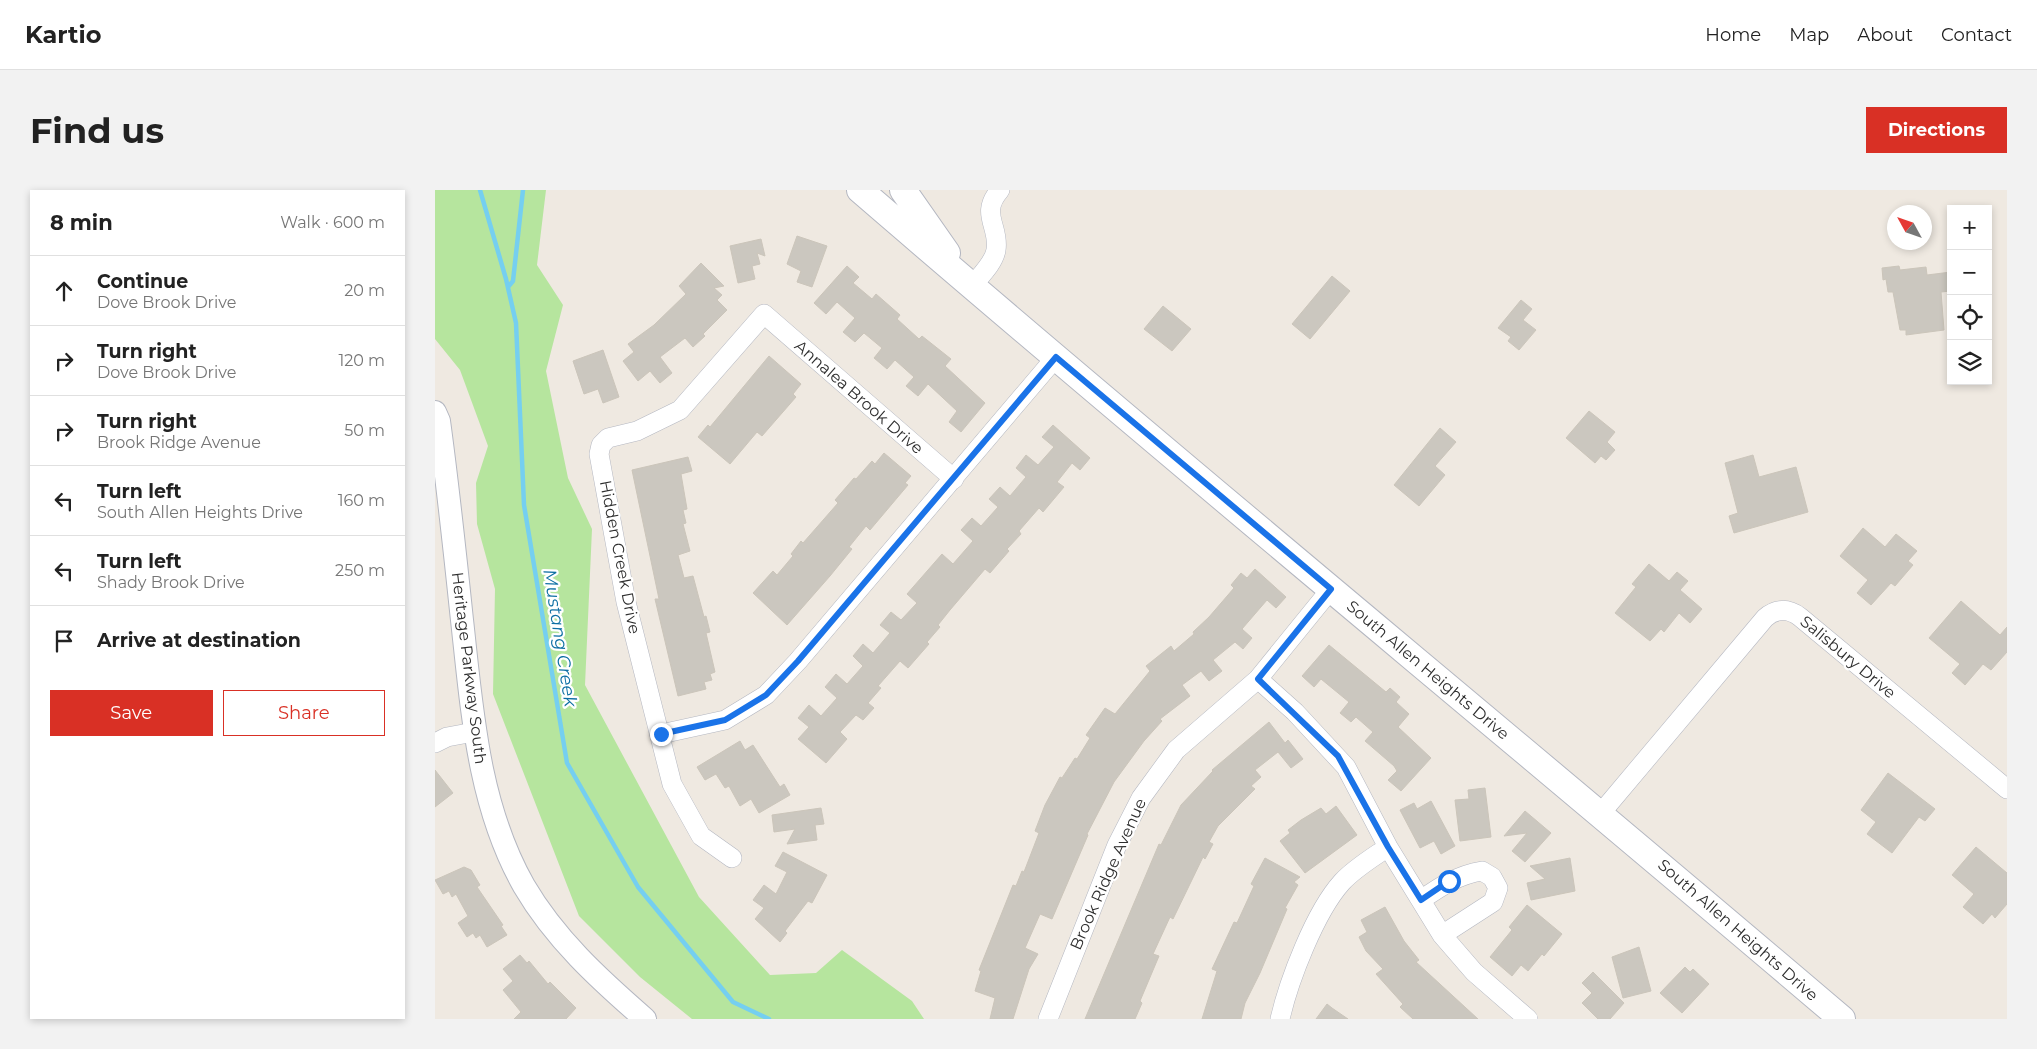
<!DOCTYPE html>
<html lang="en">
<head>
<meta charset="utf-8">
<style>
	body { margin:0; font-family:Montserrat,sans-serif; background:#f2f2f2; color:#222 }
	.controls { position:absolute; right:15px; top:15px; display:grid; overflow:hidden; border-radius:0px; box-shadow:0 2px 8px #0003 }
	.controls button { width:45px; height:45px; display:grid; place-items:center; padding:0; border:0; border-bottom:1px solid #e0e0e0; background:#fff; color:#222; font:25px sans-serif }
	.compass { position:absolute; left:1452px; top:15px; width:45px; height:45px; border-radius:50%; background:#fff; box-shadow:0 2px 8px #0003; rotate:310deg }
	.stop { position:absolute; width:15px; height:15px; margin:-11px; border:4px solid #1a73e8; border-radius:50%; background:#fff }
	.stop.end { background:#1a73e8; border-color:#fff; box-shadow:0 1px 5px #0008 }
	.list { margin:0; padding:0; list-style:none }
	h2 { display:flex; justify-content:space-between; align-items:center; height:65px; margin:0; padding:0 20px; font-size:21px }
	h2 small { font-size:16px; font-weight:400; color:#767676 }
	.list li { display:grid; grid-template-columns:32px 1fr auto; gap:15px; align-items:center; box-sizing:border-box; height:70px; padding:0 20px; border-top:1px solid #e0e0e0 }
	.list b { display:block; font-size:19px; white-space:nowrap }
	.list p { margin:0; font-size:16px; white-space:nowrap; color:#767676 }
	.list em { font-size:16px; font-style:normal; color:#767676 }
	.actions { display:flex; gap:10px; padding:15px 20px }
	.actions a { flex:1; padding:11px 0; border:1px solid #d93025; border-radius:0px; text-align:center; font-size:18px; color:#d93025 }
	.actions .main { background:#d93025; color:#fff }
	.icon { flex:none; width:28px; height:28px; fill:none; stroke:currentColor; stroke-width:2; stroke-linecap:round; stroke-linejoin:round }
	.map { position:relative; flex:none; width:1572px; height:829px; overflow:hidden; border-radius:0px }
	header { display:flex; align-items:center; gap:30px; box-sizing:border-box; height:70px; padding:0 25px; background:#fff; border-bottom:1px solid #e0e0e0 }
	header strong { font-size:24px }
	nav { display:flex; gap:28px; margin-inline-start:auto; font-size:18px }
	.intro { display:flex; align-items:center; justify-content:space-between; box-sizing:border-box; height:120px; padding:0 30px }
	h1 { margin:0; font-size:35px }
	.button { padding:12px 22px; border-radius:0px; background:#d93025; color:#fff; font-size:18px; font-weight:700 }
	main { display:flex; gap:30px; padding:0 30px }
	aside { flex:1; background:#fff; border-radius:0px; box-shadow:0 2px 8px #0003 }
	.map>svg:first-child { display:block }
	.green { fill:#b6e59e }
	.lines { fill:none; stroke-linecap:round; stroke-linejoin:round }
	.stream { stroke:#75cff0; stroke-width:4.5 }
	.building { fill:#cbc7bf; stroke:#cbc5ba }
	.minor-casing { stroke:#b4b7c1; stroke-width:20 }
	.tertiary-casing { stroke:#b4b7c1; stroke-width:24 }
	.secondary-casing { stroke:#b4b7c1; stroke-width:28 }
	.minor { stroke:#fff; stroke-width:19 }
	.tertiary { stroke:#fff; stroke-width:22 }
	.secondary { stroke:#fff; stroke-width:26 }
	.route { stroke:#1a73e8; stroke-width:6 }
	.labels { text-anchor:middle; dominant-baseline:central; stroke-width:4.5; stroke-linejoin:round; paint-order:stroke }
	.street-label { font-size:16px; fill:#2e2e2e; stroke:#fff }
	.water-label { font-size:18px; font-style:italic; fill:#0d6fa3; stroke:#fff }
</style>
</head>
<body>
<header>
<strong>Kartio</strong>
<nav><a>Home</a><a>Map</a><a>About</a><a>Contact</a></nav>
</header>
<div class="intro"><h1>Find us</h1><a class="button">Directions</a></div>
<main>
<aside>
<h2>8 min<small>Walk · 600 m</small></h2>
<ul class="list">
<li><svg class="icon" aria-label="ahead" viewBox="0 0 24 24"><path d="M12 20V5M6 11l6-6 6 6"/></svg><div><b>Continue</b><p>Dove Brook Drive</p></div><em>20 m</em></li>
<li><svg class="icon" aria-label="right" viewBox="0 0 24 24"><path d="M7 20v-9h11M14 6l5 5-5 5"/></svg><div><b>Turn right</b><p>Dove Brook Drive</p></div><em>120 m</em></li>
<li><svg class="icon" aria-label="right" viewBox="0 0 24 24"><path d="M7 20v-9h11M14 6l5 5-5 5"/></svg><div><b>Turn right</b><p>Brook Ridge Avenue</p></div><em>50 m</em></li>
<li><svg class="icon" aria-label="left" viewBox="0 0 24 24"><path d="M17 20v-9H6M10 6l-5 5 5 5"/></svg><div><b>Turn left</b><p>South Allen Heights Drive</p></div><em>160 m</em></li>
<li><svg class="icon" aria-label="left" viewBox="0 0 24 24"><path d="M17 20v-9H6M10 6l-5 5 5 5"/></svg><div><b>Turn left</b><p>Shady Brook Drive</p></div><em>250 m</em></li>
<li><svg class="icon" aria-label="arrive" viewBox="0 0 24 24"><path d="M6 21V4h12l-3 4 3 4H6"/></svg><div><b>Arrive at destination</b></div></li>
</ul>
<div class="actions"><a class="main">Save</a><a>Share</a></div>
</aside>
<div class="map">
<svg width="1572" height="829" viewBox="0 0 1572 829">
	<rect width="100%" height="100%" fill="#efe9e1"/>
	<path class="green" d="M 0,0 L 111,0 L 102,75 L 128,115 L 111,181 L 133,288 L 157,339 L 150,495 L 264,707 L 335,785 L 381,783 L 407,760 L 477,811 L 489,829 L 257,829 L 205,787 L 144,726 L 58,504 L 60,399 L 42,334 L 41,293 L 53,256 L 25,180 L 0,149 Z"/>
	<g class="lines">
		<path class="stream" d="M 45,0 L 71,89 L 81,133 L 89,315 L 132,573 L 203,697 L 298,812 L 334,829
			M 73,97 L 78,91 L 88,0"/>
	</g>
	<path class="building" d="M 362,46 L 392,56 L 377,97 L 362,92 L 366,81 L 352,74 Z
		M 326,49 L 330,66 L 322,63 L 325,74 L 317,76 L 320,89 L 303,93 L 295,56 Z
		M 266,73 L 289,96 L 279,98 L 287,105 L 282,110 L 292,120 L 268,144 L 270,146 L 258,157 L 250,148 L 225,167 L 237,183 L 225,193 L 215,181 L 203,191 L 188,171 L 199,162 L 193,154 L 219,135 L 251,104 L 244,96 Z
		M 412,76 L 424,87 L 418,93 L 437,109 L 441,104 L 465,125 L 462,129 L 484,149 L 487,146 L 516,169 L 510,176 L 550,213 L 526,242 L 514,232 L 522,221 L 493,194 L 483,206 L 471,196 L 479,187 L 460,170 L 452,179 L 439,168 L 447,158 L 429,143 L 420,152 L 408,142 L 420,128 L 402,112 L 391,124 L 379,113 Z
		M 1464,76 L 1465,80 L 1491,77 L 1492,85 L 1516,82 L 1516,101 L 1506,102 L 1509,140 L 1471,145 L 1471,140 L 1465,140 L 1458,102 L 1453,102 L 1451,89 L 1448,90 L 1447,78 Z
		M 897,86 L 915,101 L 875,149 L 857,134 Z
		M 1086,110 L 1097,119 L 1088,130 L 1101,140 L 1084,160 L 1073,151 L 1076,147 L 1063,138 Z
		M 728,116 L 756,139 L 737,161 L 709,139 Z
		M 168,160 L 184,207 L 168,213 L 163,199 L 149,204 L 138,171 Z
		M 334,166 L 366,194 L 358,204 L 361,207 L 327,246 L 322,242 L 295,274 L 263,247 L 273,235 L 275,237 Z
		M 1154,221 L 1180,242 L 1172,252 L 1180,260 L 1171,270 L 1166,266 L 1160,273 L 1131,248 Z
		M 618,235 L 655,268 L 645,280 L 637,273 L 622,292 L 629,297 L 608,322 L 604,318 L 584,341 L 586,344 L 572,359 L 574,361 L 555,383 L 550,379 L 515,420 L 503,435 L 505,437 L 492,452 L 494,454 L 473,478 L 465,471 L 443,496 L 446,498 L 433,513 L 439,518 L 428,530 L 421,525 L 405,542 L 412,549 L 391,573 L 363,549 L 374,537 L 363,528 L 374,515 L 386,526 L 402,508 L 390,497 L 401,484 L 412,494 L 428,476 L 418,466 L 428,454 L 438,463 L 455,443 L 445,435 L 456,422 L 466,430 L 482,413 L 472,404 L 507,364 L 518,374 L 538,351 L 526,340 L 537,328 L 546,336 L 563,317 L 554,309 L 565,297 L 575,306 L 591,287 L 581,278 L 591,265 L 603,275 L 619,257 L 607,247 Z
		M 1005,238 L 1021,252 L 1000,276 L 1010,285 L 984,316 L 959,295 Z
		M 449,263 L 476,286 L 470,293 L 473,295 L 435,340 L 431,336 L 414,357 L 417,359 L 395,386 L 352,435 L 318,403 L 338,381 L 342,385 L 358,366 L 356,364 L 366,351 L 368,353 L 403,313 L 400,310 L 419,288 L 421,289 L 437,271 L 440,274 Z
		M 1318,265 L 1324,287 L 1361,277 L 1373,322 L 1299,343 L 1294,326 L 1303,323 L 1290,273 Z
		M 253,267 L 257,281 L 246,284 L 252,319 L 248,320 L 251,333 L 248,334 L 255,361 L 243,365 L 249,388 L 258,386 L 269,427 L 271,426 L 275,442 L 271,443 L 280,482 L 275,484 L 277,490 L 269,492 L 271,499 L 243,506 L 220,409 L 224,409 L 197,280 Z
		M 1428,338 L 1450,357 L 1461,344 L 1482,361 L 1473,371 L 1478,375 L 1460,396 L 1456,393 L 1436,415 L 1422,403 L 1433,390 L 1405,366 Z
		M 1214,374 L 1234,391 L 1242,382 L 1253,391 L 1245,400 L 1267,419 L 1255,433 L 1244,423 L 1229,442 L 1226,439 L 1215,451 L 1180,423 L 1201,397 L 1197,394 Z
		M 820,379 L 851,407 L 841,418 L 832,410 L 807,439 L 817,448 L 808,459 L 800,452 L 778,470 L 787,481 L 774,491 L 766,481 L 747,495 L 755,506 L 725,529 L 727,531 L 709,551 L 679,592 L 652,644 L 653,645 L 617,729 L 605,724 L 590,758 L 603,764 L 594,779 L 578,829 L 555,829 L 560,808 L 540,801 L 546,781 L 544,780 L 578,695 L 581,696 L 587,681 L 589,682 L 604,643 L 600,641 L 610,615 L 625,587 L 627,588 L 640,568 L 642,569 L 655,548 L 651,545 L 670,518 L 680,524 L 715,481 L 711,476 L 736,456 L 739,461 L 759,444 L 758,442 L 774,427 L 799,398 L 796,395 L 806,383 L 812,388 Z
		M 1526,411 L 1565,445 L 1572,437 L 1572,462 L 1556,480 L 1548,474 L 1530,495 L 1517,483 L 1525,474 L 1494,448 Z
		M 894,455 L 951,502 L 955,498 L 965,507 L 961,512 L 974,524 L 963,537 L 996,568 L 966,601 L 953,590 L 962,581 L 959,576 L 930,551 L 938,542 L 921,527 L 916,532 L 905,523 L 914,512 L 886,489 L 879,497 L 867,486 Z
		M 834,532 L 850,553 L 853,550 L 868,569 L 856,578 L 843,562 L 820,580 L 826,587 L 816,596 L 820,599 L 783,636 L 774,652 L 778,654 L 770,669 L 768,667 L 738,729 L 735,727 L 718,764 L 724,766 L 705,811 L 707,813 L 700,829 L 650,829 L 724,654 L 726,655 L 746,615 L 778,581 L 777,580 Z
		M 305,551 L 310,560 L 318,555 L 345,597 L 349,594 L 355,605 L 324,623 L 316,609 L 305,616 L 294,596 L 290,598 L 281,584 L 270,590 L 262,577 Z
		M 0,580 L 18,603 L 0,617 Z
		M 1453,583 L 1500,619 L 1490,631 L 1484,627 L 1457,663 L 1432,644 L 1441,632 L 1426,620 Z
		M 1050,598 L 1056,647 L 1025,651 L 1020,610 L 1034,609 L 1033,600 Z
		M 996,611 L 1020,656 L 1006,664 L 999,651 L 985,658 L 965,620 L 979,613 L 982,619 Z
		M 901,616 L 922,645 L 870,683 L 845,651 L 855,643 L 853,640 L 866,630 L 886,618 L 891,624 Z
		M 386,618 L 389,634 L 380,635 L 382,650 L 352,654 L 360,639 L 339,642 L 337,625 Z
		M 1090,621 L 1116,643 L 1090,672 L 1077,661 L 1092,643 L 1069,646 Z
		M 1541,657 L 1572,683 L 1572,714 L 1560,728 L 1557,724 L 1548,734 L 1528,717 L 1539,704 L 1517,685 Z
		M 348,662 L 392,685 L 377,713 L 373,711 L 350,741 L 352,743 L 345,752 L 320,729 L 329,718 L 318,710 L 329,695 L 341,704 L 352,682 L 340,676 Z
		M 830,668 L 865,687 L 859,692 L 863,695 L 850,718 L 852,719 L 825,783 L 810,813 L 806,829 L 767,829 L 782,781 L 777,779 L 799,732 L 802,733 L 819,696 L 816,694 Z
		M 1135,668 L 1140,701 L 1096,710 L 1092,693 L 1110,689 L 1095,676 Z
		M 29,677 L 36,680 L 45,695 L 42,697 L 68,735 L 66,736 L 72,745 L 52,757 L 45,745 L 41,748 L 38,743 L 32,747 L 23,733 L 33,726 L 21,704 L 17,707 L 14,701 L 8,704 L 0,690 Z
		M 1092,715 L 1127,744 L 1109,766 L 1107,764 L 1093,781 L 1086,775 L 1077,786 L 1055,767 L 1077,740 L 1074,737 Z
		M 950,717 L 969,751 L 984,770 L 981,772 L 1043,829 L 978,829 L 965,817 L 968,814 L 941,784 L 948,779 L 931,761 L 924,747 L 932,742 L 926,730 Z
		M 1204,757 L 1216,801 L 1188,808 L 1177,767 Z
		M 85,765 L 92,773 L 94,771 L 113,794 L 115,792 L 141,818 L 131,829 L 79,829 L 86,822 L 68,800 L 78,791 L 68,779 Z
		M 1250,777 L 1255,782 L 1258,779 L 1274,794 L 1247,823 L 1225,803 Z
		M 1158,782 L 1189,813 L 1175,829 L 1163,829 L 1147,813 L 1157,803 L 1147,793 Z
		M 892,814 L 897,818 L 913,829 L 881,829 Z"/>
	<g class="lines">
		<defs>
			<path id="minor" d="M 537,96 C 545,86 559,73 561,60 C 565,36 544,24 565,0
				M 823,489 L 860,522 L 911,577 L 953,657 L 1007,745 L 1039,782 L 1093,829
				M 226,544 L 290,530 L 331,505 L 363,471 L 621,167
				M 0,553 L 12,547 L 39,542
				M 1166,623 L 1330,428 C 1341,418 1353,418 1365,427 L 1572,599
				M 297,668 L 266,646 L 237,594 L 191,412 L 164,264 L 166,255 L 173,248 L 202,241 L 245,220 L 329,124 L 519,289
				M 986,710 C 1006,696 1023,685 1047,681 L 1057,687 L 1063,698 L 1058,712 L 1007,745
				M 613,829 L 682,655 L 706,608 L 741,560 L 823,489 L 896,399
				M 845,829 C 854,790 880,722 907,692 C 920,678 937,668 953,657"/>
			<path id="tertiary" d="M 0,222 L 4,231 C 13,297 20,363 27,430 C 37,520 43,615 89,696 C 120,749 164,789 210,829"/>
			<path id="secondary" d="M 425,0 C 749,280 1081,551 1407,829
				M 468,0 L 512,63"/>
		</defs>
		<use href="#minor" class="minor-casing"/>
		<use href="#tertiary" class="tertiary-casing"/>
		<use href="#secondary" class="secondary-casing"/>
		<use href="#minor" class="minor"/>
		<use href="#tertiary" class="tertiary"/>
		<use href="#secondary" class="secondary"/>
	</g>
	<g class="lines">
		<path class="route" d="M 226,544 L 290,530 L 331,505 L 363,471 L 621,167 L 896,399 L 823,489 L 903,566 L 953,657 L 986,710 L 1014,691"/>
	</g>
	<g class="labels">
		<g class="street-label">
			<text transform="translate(424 207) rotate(41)">Annalea Brook Drive</text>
			<text transform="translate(185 367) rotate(79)">Hidden Creek Drive</text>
			<text transform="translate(1413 467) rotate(40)">Salisbury Drive</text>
			<text transform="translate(34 478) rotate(83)">Heritage Parkway South</text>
			<text transform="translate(993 480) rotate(40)">South Allen Heights Drive</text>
			<text transform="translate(673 684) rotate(-66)">Brook Ridge Avenue</text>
			<text transform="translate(1303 740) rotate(41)">South Allen Heights Drive</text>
		</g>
		<g class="water-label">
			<text transform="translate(125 448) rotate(81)">Mustang Creek</text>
		</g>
	</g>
</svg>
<div class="controls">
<button>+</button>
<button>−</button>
<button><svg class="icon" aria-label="locate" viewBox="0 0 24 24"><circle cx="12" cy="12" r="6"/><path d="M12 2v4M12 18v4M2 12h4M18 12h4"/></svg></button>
<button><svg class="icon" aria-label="layers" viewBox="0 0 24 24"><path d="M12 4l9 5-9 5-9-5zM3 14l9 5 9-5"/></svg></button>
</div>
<svg class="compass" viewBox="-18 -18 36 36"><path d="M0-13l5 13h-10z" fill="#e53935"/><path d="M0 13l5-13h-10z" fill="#767676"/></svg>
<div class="stop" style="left:1014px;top:691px"></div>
<div class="stop end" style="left:226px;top:544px"></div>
</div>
</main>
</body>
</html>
